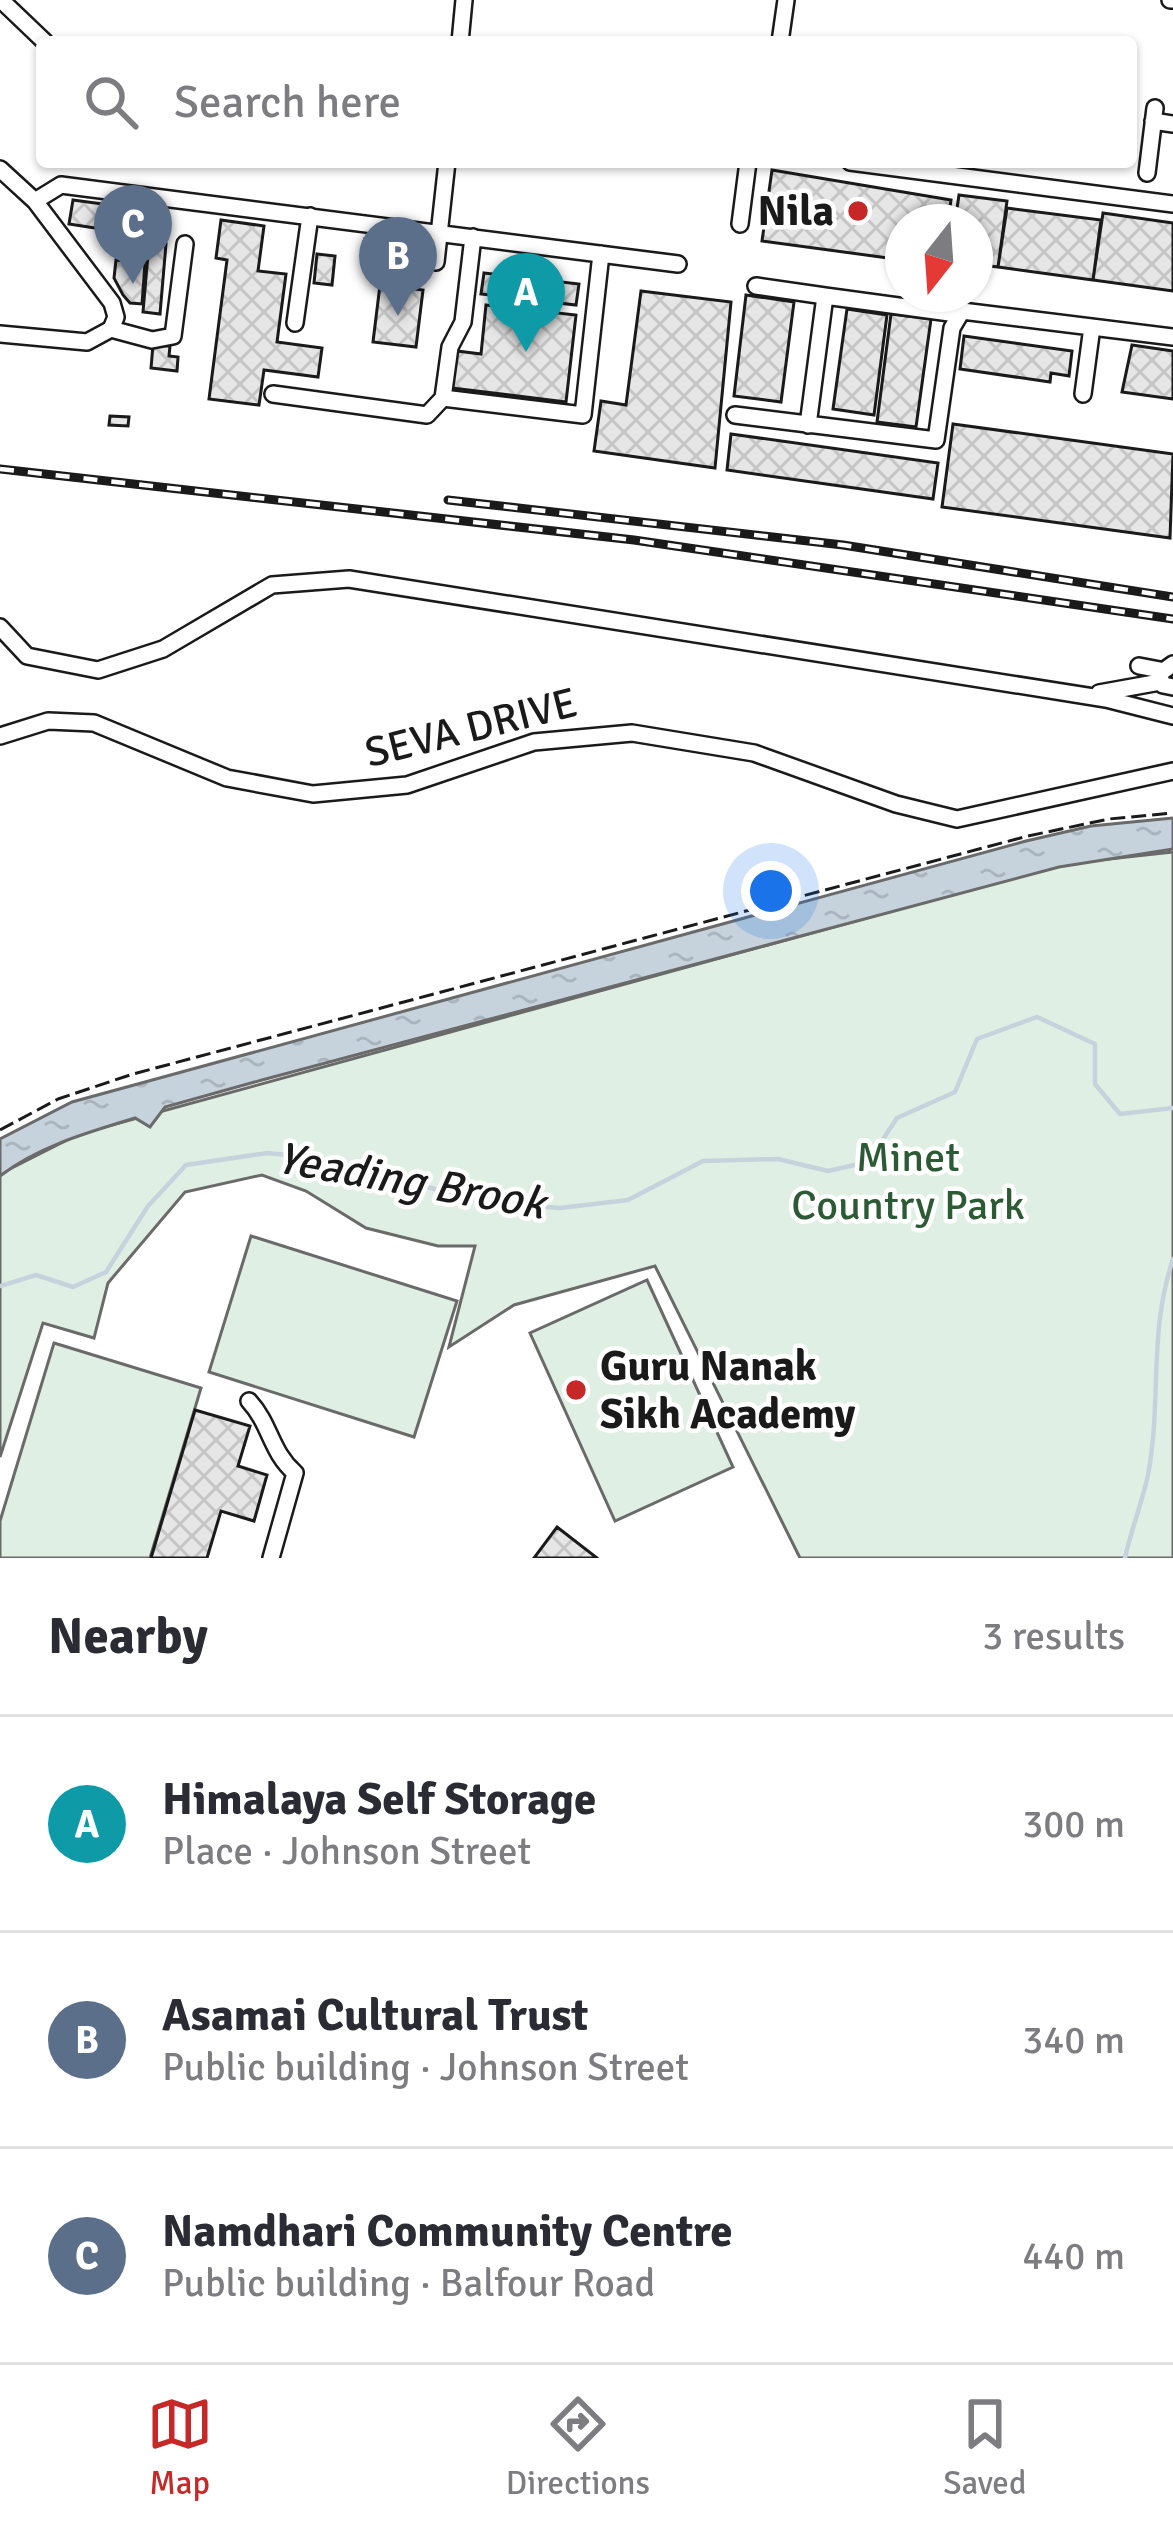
<!DOCTYPE html>
<html lang="en">
<head>
<meta charset="utf-8">
<style>
	body { margin:0; font-family:Signika,sans-serif; background:#f2f2f3; color:#2b2b33 }
	.compass { position:absolute; left:885px; top:204px; width:108px; height:108px; border-radius:50%; background:#fff; box-shadow:0 3px 9px #0004; rotate:197deg }
	.you { position:absolute; left:771px; top:891px; width:42px; height:42px; margin:-30px; border:9px solid #fff; border-radius:50%; background:#1a73e8; box-shadow:0 0 0 18px #1a73e833 }
	.badge { display:grid; place-items:center; width:78px; height:78px; border-radius:50%; background:#c62828; color:#fff; font-size:39px; font-weight:700 }
	.pin { position:absolute; translate:-50% -99px; filter:drop-shadow(0 3px 6px #0008) }
	.pin::after { content:''; position:absolute; top:63px; width:42px; height:36px; background:inherit; clip-path:polygon(0 0,100% 0,50% 100%) }
	.list { margin:0; padding:0; list-style:none }
	h2 { display:flex; justify-content:space-between; align-items:center; height:156px; margin:0; padding:0 48px; font-size:51px }
	h2 small { font-size:39px; font-weight:400; color:#7c7c81 }
	.list li { display:grid; grid-template-columns:78px 1fr auto; gap:36px; align-items:center; box-sizing:border-box; height:216px; padding:0 48px; border-top:3px solid #e1e1e2 }
	.list b { display:block; font-size:45px; white-space:nowrap }
	.list p { margin:0; font-size:39px; white-space:nowrap; color:#7c7c81 }
	.list em { font-size:39px; font-style:normal; color:#7c7c81 }
	.icon { flex:none; width:66px; height:66px; fill:none; stroke:currentColor; stroke-width:2; stroke-linecap:round; stroke-linejoin:round }
	.map { position:relative; flex:none; width:1173px; height:1558px; overflow:hidden }
	.search { position:absolute; background:#fff; box-shadow:0 3px 9px #0004; left:36px; right:36px; top:36px; height:132px; display:flex; align-items:center; gap:30px; box-sizing:border-box; padding:0 42px; border-radius:12px; color:#7c7c81; font-size:45px }
	.sheet { height:804px; background:#fff }
	nav { display:flex; justify-content:space-around; align-items:center; box-sizing:border-box; height:168px; border-top:3px solid #e1e1e2; background:#fff; font-size:33px; color:#7c7c81 }
	nav a { display:grid; justify-items:center; gap:6px }
	nav .on { color:#c62828 }
	.map>svg:first-child { display:block }
	.green { fill:#e0efe3; stroke:#6a6a6a; stroke-width:3 }
	.water { fill:url(#water-ripples); stroke:#6a6a6a; stroke-width:3 }
	.lines { fill:none; stroke-linecap:round; stroke-linejoin:round }
	.stream { stroke:#c6d2dc; stroke-width:4.5 }
	.building { fill:url(#building-cross-hatch); stroke:#1a1a1a; stroke-width:3 }
	.minor-casing { stroke:#1a1a1a; stroke-width:20 }
	.minor { stroke:#fff; stroke-width:15 }
	.rail-casing { stroke:#1a1a1a; stroke-width:9 }
	.rail { stroke:#fff; stroke-width:4.5; stroke-dasharray:14; stroke-linecap:butt }
	.fence { stroke:#1a1a1a; stroke-width:3; stroke-dasharray:15 6; stroke-linecap:butt }
	.poi-dot { fill:#c62828; stroke:#fff; stroke-width:4.5 }
	.labels { text-anchor:middle; dominant-baseline:central; stroke-width:9; stroke-linejoin:round; paint-order:stroke }
	.poi-label { font-size:42px; font-weight:bold; fill:#1a1a1a; stroke:#fff; text-anchor:end }
	.street-label { font-size:42px; fill:#1a1a1a; stroke:#fff }
	.park-label { font-size:42px; fill:#2b5a34; stroke:#fff }
	.water-label { font-size:45px; font-style:italic; fill:#1a1a1a; stroke:#fff }
</style>
</head>
<body>
<div class="map">
<svg width="1173" height="1558" viewBox="0 0 1173 1558">
	<defs>
		<pattern id="water-ripples" width="26" height="14" patternUnits="userSpaceOnUse" patternTransform="scale(3)"><rect width="26" height="14" fill="#c6d2dc"/><path d="M2 4q2-2 4 0t4 0M15 11q2-2 4 0t4 0" fill="none" stroke="#aab4bc"/></pattern>
		<pattern id="building-cross-hatch" width="8" height="8" patternUnits="userSpaceOnUse" patternTransform="scale(3)"><rect width="8" height="8" fill="#e6e6e6"/><path d="M0 0l8 8M0 8l8-8" fill="none" stroke="#c5c5c5"/></pattern>
	</defs>
	<rect width="100%" height="100%" fill="#fff"/>
	<path class="green" d="M 1173,852 L 1173,1558 L 800,1558 L 655,1266 L 514,1305 L 449,1347 L 475,1246 L 438,1246 L 366,1228 L 306,1191 L 262,1175 L 185,1192 L 108,1283 L 94,1338 L 43,1323 L 0,1457 L 0,1174 L 79,1134 L 1063,864 Z
		M 251,1236 L 457,1301 L 414,1437 L 209,1372 Z
		M 647,1280 L 733,1467 L 615,1521 L 530,1333 Z
		M 54,1343 L 201,1388 L 150,1558 L 0,1558 L 0,1521 Z"/>
	<path class="water" d="M 1173,818 L 1173,849 L 1059,867 L 262,1080 L 165,1107 L 150,1127 L 135,1118 C 89,1132 39,1146 0,1176 L 0,1139 L 72,1102 L 1026,841 L 1091,826 Z"/>
	<g class="lines">
		<path class="stream" d="M 0,1286 L 36,1275 L 73,1287 L 106,1272 L 148,1206 L 186,1165 L 267,1153 L 328,1159 L 481,1202 L 560,1208 L 628,1200 L 703,1161 L 778,1159 L 828,1171 L 868,1162 L 897,1118 L 955,1092 L 977,1039 L 1037,1017 L 1095,1044 L 1095,1084 L 1120,1114 L 1173,1108
			M 1125,1558 C 1131,1530 1142,1503 1148,1475 C 1162,1401 1148,1334 1173,1259"/>
	</g>
	<path class="building" d="M 772,170 L 951,200 L 948,222 L 903,222 L 903,260 L 762,241 Z
		M 959,195 L 1007,201 L 998,267 L 975,264 L 975,222 L 955,222 Z
		M 73,200 L 125,207 L 121,232 L 69,224 Z
		M 1007,208 L 1101,220 L 1093,280 L 998,267 Z
		M 1103,213 L 1173,223 L 1173,291 L 1093,280 Z
		M 221,220 L 264,226 L 258,271 L 286,274 L 277,342 L 322,348 L 318,377 L 264,370 L 259,405 L 209,399 L 227,260 L 216,258 Z
		M 365,239 L 384,241 L 382,265 L 363,264 Z
		M 149,243 L 166,244 L 160,314 L 143,312 Z
		M 317,254 L 335,256 L 332,285 L 314,283 Z
		M 116,260 L 145,263 L 142,304 L 130,303 L 123,295 L 114,278 Z
		M 484,273 L 579,284 L 576,305 L 481,294 Z
		M 380,285 L 423,290 L 416,347 L 373,342 Z
		M 641,291 L 731,302 L 715,468 L 594,451 L 601,401 L 626,405 Z
		M 746,295 L 794,302 L 781,402 L 734,396 Z
		M 486,305 L 576,315 L 566,402 L 452,388 L 457,351 L 481,354 Z
		M 847,309 L 887,315 L 874,415 L 833,409 Z
		M 891,314 L 931,319 L 916,427 L 877,422 Z
		M 964,336 L 1072,351 L 1069,376 L 1051,373 L 1050,382 L 960,369 Z
		M 153,345 L 170,346 L 169,356 L 178,357 L 177,371 L 151,368 Z
		M 1132,345 L 1173,351 L 1173,399 L 1122,392 Z
		M 110,416 L 129,417 L 128,426 L 109,425 Z
		M 953,424 L 1173,454 L 1170,538 L 942,507 Z
		M 731,434 L 938,463 L 933,499 L 727,470 Z
		M 195,1410 L 250,1426 L 238,1466 L 267,1475 L 254,1521 L 221,1511 L 207,1558 L 151,1558 Z
		M 557,1527 L 597,1558 L 534,1558 Z"/>
	<g class="lines">
		<defs>
			<path id="minor" d="M 1,0 L 45,42
				M 1170,0 L 1173,0
				M 460,42 L 464,0
				M 780,42 L 786,0
				M 1153,121 L 1173,124
				M 850,162 L 1173,204
				M 0,169 L 35,201 L 112,303 L 116,317 L 111,329
				M 1147,173 L 1155,108
				M 35,201 L 61,185 L 678,264
				M 740,224 L 748,162
				M 436,262 L 447,162
				M 756,286 L 825,296 L 808,425
				M 825,296 L 957,314
				M 295,323 L 310,216
				M 111,329 L 152,340 L 173,336 L 185,244
				M 0,334 L 87,342 L 111,329
				M 273,394 L 427,415 L 443,398 L 450,347 L 463,322 L 473,237
				M 1083,394 L 1092,327
				M 443,398 L 583,415 L 601,254
				M 735,415 L 936,440 L 952,328 L 962,311 L 1173,337
				M 0,627 L 27,656 L 98,670 L 163,649 L 272,585 L 349,579 L 1106,699 L 1173,716
				M 1173,664 L 1159,674 L 1163,685 L 1173,687
				M 1139,666 L 1160,670
				M 1099,693 L 1160,682
				M 0,736 L 48,721 L 94,723 L 227,778 L 313,794 L 407,785 L 534,742 L 632,733 L 754,753 L 896,804 L 957,819 L 1173,771
				M 249,1401 C 271,1425 270,1451 295,1473 L 271,1558"/>
		</defs>
		<use href="#minor" class="minor-casing"/>
		<use href="#minor" class="minor"/>
		<defs>
			<path id="rail" d="M 0,469 L 634,540 L 1173,619
				M 448,500 L 843,545 L 1173,597"/>
		</defs>
		<use href="#rail" class="rail-casing"/>
		<use href="#rail" class="rail"/>
		<path class="fence" d="M 0,1130 L 58,1099 L 133,1074 L 1028,836 L 1109,819 L 1173,813"/>
	</g>
	<g class="poi-dot">
		<circle cx="858" cy="211" r="12"/>
		<circle cx="576" cy="1390" r="12"/>
	</g>
	<g class="labels">
		<g class="poi-label">
			<text x="834" y="211">Nila</text>
			<text x="600" y="1366" text-anchor="start">Guru Nanak<tspan x="600" dy="48">Sikh Academy</tspan></text>
		</g>
		<g class="street-label">
			<text transform="translate(471 728) rotate(-14)">SEVA DRIVE</text>
		</g>
		<g class="park-label">
			<text x="908" y="1157">Minet<tspan x="908" dy="48">Country Park</tspan></text>
		</g>
		<g class="water-label">
			<text transform="translate(411 1181) rotate(10)">Yeading Brook</text>
		</g>
	</g>
</svg>
<svg class="compass" viewBox="-18 -18 36 36"><path d="M0-13l5 13h-10z" fill="#e53935"/><path d="M0 13l5-13h-10z" fill="#7c7c81"/></svg>
<div class="you"></div>
<div class="pin badge" style="left:526px;top:352px;background:#0f9aa8">A</div>
<div class="pin badge" style="left:398px;top:316px;background:#5c6f8a">B</div>
<div class="pin badge" style="left:133px;top:284px;background:#5c6f8a">C</div>
<div class="search"><svg class="icon" aria-label="search" viewBox="0 0 24 24"><circle cx="10" cy="10" r="6"/><path d="M15 15l6 6"/></svg>Search here</div>
</div>
<section class="sheet">
<h2>Nearby<small>3 results</small></h2>
<ul class="list">
<li><span class="badge" style="background:#0f9aa8">A</span><div><b>Himalaya Self Storage</b><p>Place · Johnson Street</p></div><em>300 m</em></li>
<li><span class="badge" style="background:#5c6f8a">B</span><div><b>Asamai Cultural Trust</b><p>Public building · Johnson Street</p></div><em>340 m</em></li>
<li><span class="badge" style="background:#5c6f8a">C</span><div><b>Namdhari Community Centre</b><p>Public building · Balfour Road</p></div><em>440 m</em></li>
</ul>
</section>
<nav>
<a class="on"><svg class="icon" aria-label="map" viewBox="0 0 24 24"><path d="M3 6l6-2 6 2 6-2v14l-6 2-6-2-6 2zM9 4v14M15 6v14"/></svg>Map</a>
<a><svg class="icon" aria-label="directions" viewBox="0 0 24 24"><path d="M12 3l9 9-9 9-9-9zM9 14v-3h6M13 9l2 2-2 2"/></svg>Directions</a>
<a><svg class="icon" aria-label="saved" viewBox="0 0 24 24"><path d="M7 4h10v16l-5-4-5 4z"/></svg>Saved</a>
</nav>
</body>
</html>
